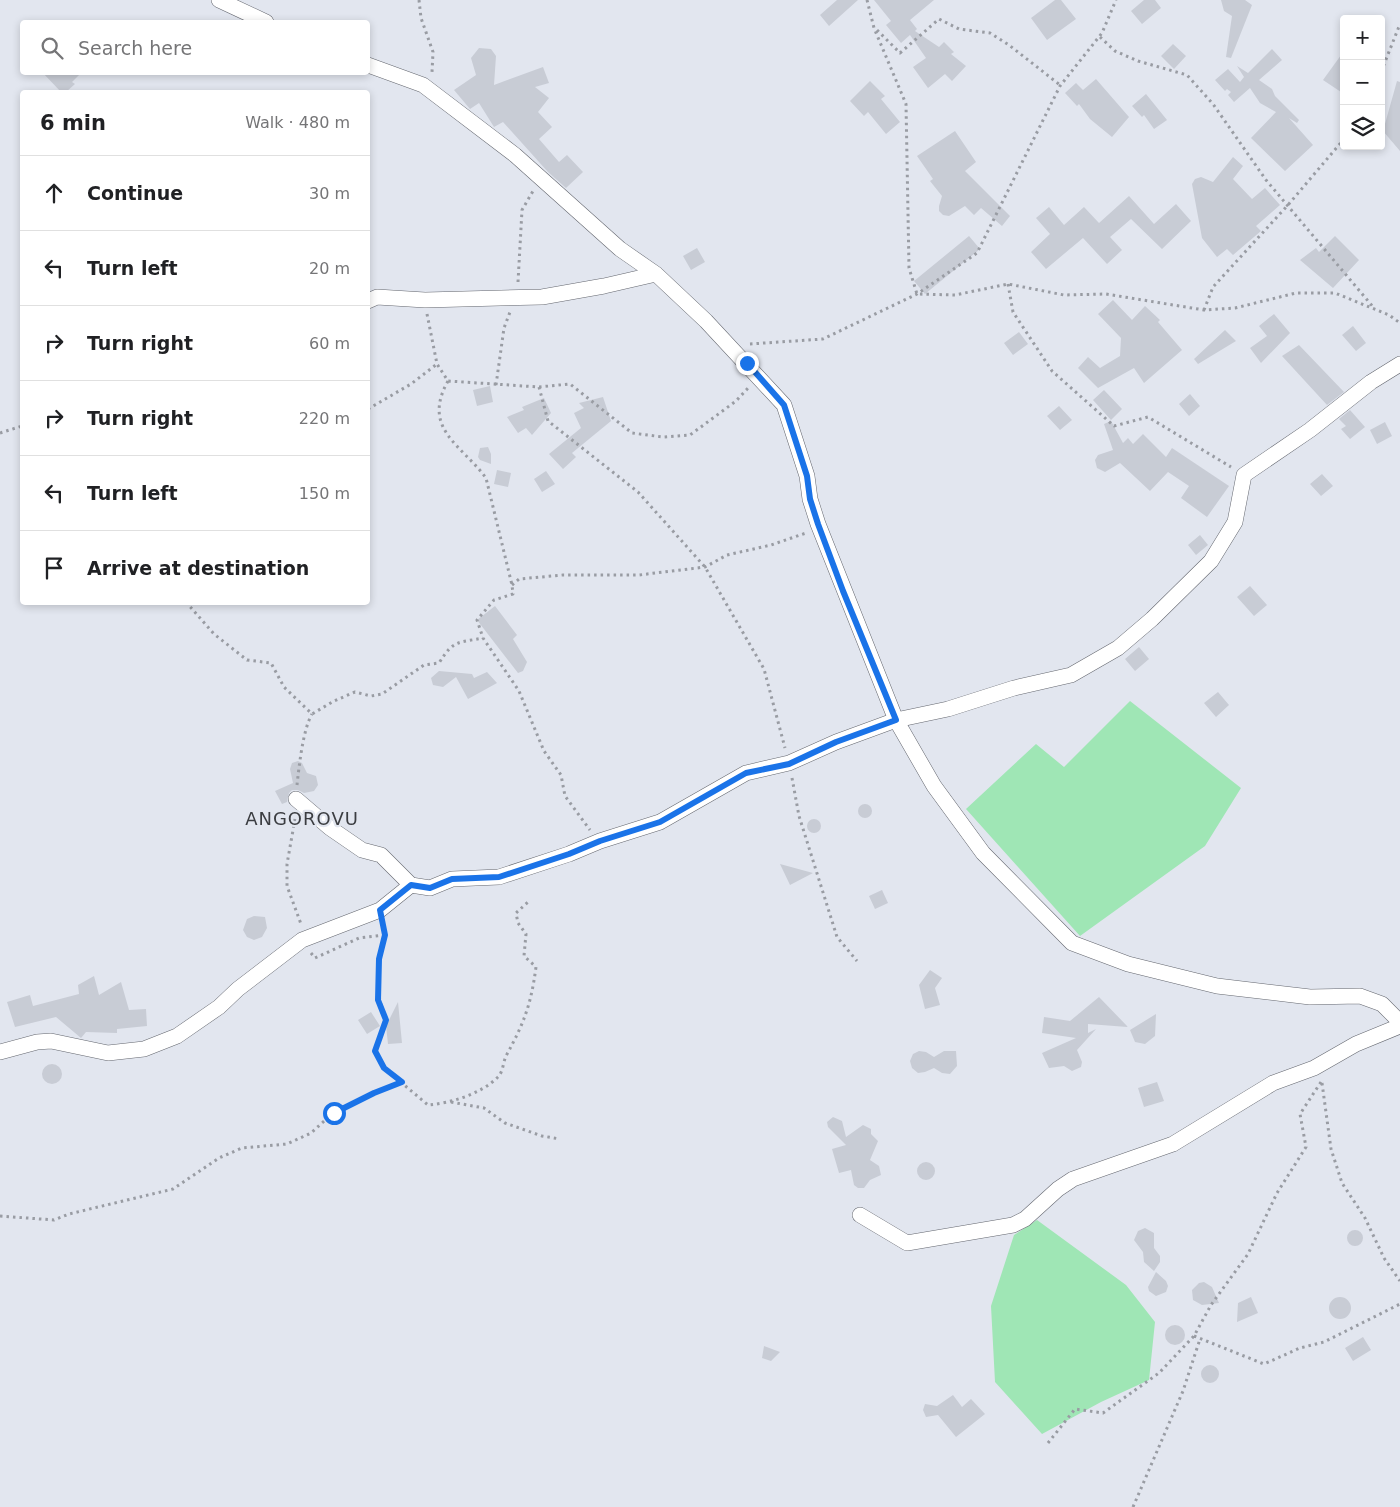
<!DOCTYPE html>
<html lang="en">
<head>
<meta charset="utf-8">
<style>
	body { margin:0; font-family:"DejaVu Sans",sans-serif; background:#f6f6f6; color:#202124 }
	.controls { position:absolute; right:15px; top:15px; display:grid; overflow:hidden; border-radius:5px; box-shadow:0 2px 8px #0003 }
	.controls button { width:45px; height:45px; display:grid; place-items:center; padding:0; border:0; border-bottom:1px solid #e0e0e0; background:#fff; color:#202124; font:25px sans-serif }
	.stop { position:absolute; width:15px; height:15px; margin:-11px; border:4px solid #1a73e8; border-radius:50%; background:#fff }
	.stop.end { background:#1a73e8; border-color:#fff; box-shadow:0 1px 5px #0008 }
	.list { margin:0; padding:0; list-style:none }
	h2 { display:flex; justify-content:space-between; align-items:center; height:65px; margin:0; padding:0 20px; font-size:21px }
	h2 small { font-size:16px; font-weight:400; color:#757577 }
	.list li { display:grid; grid-template-columns:32px 1fr auto; gap:15px; align-items:center; box-sizing:border-box; height:75px; padding:0 20px; border-top:1px solid #e0e0e0 }
	.list b { display:block; font-size:19px; white-space:nowrap }
	.list em { font-size:16px; font-style:normal; color:#757577 }
	.icon { flex:none; width:28px; height:28px; fill:none; stroke:currentColor; stroke-width:2; stroke-linecap:round; stroke-linejoin:round }
	.map { position:relative; flex:none; width:1400px; height:1507px; overflow:hidden }
	.search { position:absolute; background:#fff; box-shadow:0 2px 8px #0003; left:20px; top:20px; width:350px; height:55px; display:flex; align-items:center; gap:12px; box-sizing:border-box; padding:0 18px; border-radius:5px; color:#757577; font-size:19px }
	.panel { position:absolute; background:#fff; box-shadow:0 2px 8px #0003; left:20px; top:90px; width:350px; height:515px; border-radius:5px }
	.map>svg:first-child { display:block }
	.green { fill:#9fe6b5 }
	.building { fill:#c8ccd5 }
	.lines { fill:none; stroke-linecap:round; stroke-linejoin:round }
	.street-casing { stroke:#64676f; stroke-width:16 }
	.path { stroke:#999ca3; stroke-width:3; stroke-dasharray:2.5 4; stroke-linecap:butt }
	.street { stroke:#fff; stroke-width:15 }
	.route { stroke:#1a73e8; stroke-width:6 }
	.labels { text-anchor:middle; dominant-baseline:central; stroke-width:4.5; stroke-linejoin:round; paint-order:stroke }
	.quarter-label { font-size:18px; letter-spacing:1px; fill:#3b3d41; stroke:#e2e6ef }
</style>
</head>
<body>
<div class="map">
<svg width="1400" height="1507" viewBox="0 0 1400 1507">
	<rect width="100%" height="100%" fill="#e2e6ef"/>
	<path class="green" d="M 1130,701 L 1241,788 L 1205,846 L 1080,936 L 966,809 L 1036,744 L 1064,767 Z
		M 1037,1220 L 1126,1285 L 1155,1322 L 1149,1380 L 1101,1402 L 1042,1434 L 995,1382 L 991,1306 L 1014,1235 Z"/>
	<path class="building" d="M 837,0 L 858,0 L 829,26 L 820,15 Z
		M 874,0 L 934,0 L 910,20 L 917,29 L 915,31 L 939,47 L 944,42 L 954,52 L 951,54 L 966,66 L 952,81 L 945,74 L 928,88 L 913,67 L 926,58 L 910,35 L 901,43 L 886,25 L 891,21 Z
		M 1055,0 L 1061,0 L 1076,19 L 1047,40 L 1031,18 Z
		M 1144,0 L 1155,0 L 1161,8 L 1142,24 L 1131,11 Z
		M 1221,0 L 1245,0 L 1252,5 L 1231,58 L 1226,57 L 1232,16 L 1224,11 Z
		M 1173,44 L 1186,56 L 1174,69 L 1161,56 Z
		M 479,48 L 491,49 L 496,56 L 494,85 L 543,67 L 549,83 L 535,87 L 549,98 L 538,112 L 552,127 L 539,139 L 559,162 L 567,155 L 583,172 L 566,188 L 548,172 L 503,122 L 494,127 L 479,103 L 470,109 L 454,90 L 476,75 L 471,58 Z
		M 1272,49 L 1282,60 L 1259,80 L 1272,89 L 1275,96 L 1299,120 L 1297,123 L 1289,118 L 1313,145 L 1285,171 L 1251,138 L 1276,112 L 1260,103 L 1250,88 L 1234,102 L 1228,95 L 1231,92 L 1227,89 L 1225,91 L 1215,80 L 1228,69 L 1240,82 L 1244,77 L 1237,66 L 1248,73 Z
		M 1344,51 L 1344,94 L 1323,80 Z
		M 42,72 L 82,72 L 72,82 L 75,84 L 66,92 L 61,92 Z
		M 1096,79 L 1129,117 L 1112,137 L 1090,119 L 1079,104 L 1077,106 L 1065,93 L 1076,83 L 1083,90 Z
		M 870,81 L 885,96 L 881,99 L 900,122 L 886,134 L 868,112 L 864,116 L 850,101 Z
		M 1397,81 L 1400,82 L 1400,151 L 1383,131 Z
		M 1146,94 L 1167,120 L 1154,129 L 1144,115 L 1142,117 L 1132,106 Z
		M 955,131 L 976,162 L 965,171 L 1010,216 L 1002,226 L 981,208 L 974,215 L 965,206 L 949,216 L 943,215 L 939,211 L 939,206 L 942,196 L 930,181 L 933,179 L 917,156 Z
		M 1233,157 L 1243,166 L 1233,179 L 1252,199 L 1265,188 L 1280,205 L 1256,226 L 1261,231 L 1233,255 L 1227,249 L 1217,257 L 1202,238 L 1192,184 L 1195,179 L 1201,177 L 1213,182 Z
		M 1129,196 L 1154,224 L 1176,204 L 1191,221 L 1162,249 L 1131,219 L 1110,237 L 1122,250 L 1107,264 L 1083,238 L 1046,269 L 1031,252 L 1050,234 L 1036,218 L 1049,207 L 1064,225 L 1084,207 L 1099,223 Z
		M 969,236 L 980,249 L 925,294 L 914,281 Z
		M 1335,236 L 1359,260 L 1333,288 L 1300,260 L 1316,248 L 1319,252 Z
		M 697,248 L 705,262 L 691,270 L 683,256 Z
		M 1113,300 L 1132,320 L 1145,306 L 1160,320 L 1158,322 L 1182,350 L 1144,383 L 1134,368 L 1098,388 L 1078,368 L 1088,357 L 1100,368 L 1120,356 L 1121,338 L 1098,314 Z
		M 1274,314 L 1290,333 L 1261,363 L 1250,348 L 1267,336 L 1259,326 Z
		M 1353,326 L 1366,343 L 1356,351 L 1342,335 Z
		M 1225,330 L 1236,341 L 1198,364 L 1194,359 Z
		M 1019,332 L 1028,344 L 1013,355 L 1004,343 Z
		M 1299,345 L 1344,392 L 1327,405 L 1282,356 Z
		M 490,386 L 493,402 L 477,406 L 473,390 Z
		M 1104,390 L 1122,409 L 1111,420 L 1093,400 Z
		M 1190,394 L 1200,406 L 1189,416 L 1179,404 Z
		M 603,397 L 611,421 L 572,453 L 576,457 L 563,469 L 549,454 L 581,428 L 574,413 L 584,408 L 579,403 Z
		M 544,398 L 551,413 L 532,435 L 526,428 L 518,433 L 507,417 L 524,410 L 522,407 Z
		M 1059,406 L 1072,420 L 1060,430 L 1047,416 Z
		M 1350,410 L 1365,427 L 1350,439 L 1341,429 L 1346,426 L 1339,419 Z
		M 1111,421 L 1123,443 L 1128,438 L 1133,444 L 1143,434 L 1166,457 L 1172,448 L 1229,486 L 1207,517 L 1181,498 L 1189,486 L 1168,472 L 1150,491 L 1120,463 L 1105,472 L 1097,468 L 1095,460 L 1098,455 L 1113,450 L 1104,424 Z
		M 1385,422 L 1392,436 L 1377,444 L 1370,430 Z
		M 488,447 L 491,454 L 491,464 L 480,460 L 478,457 L 480,448 Z
		M 497,470 L 511,473 L 508,487 L 494,484 Z
		M 546,471 L 555,484 L 542,492 L 534,479 Z
		M 1322,474 L 1333,486 L 1321,496 L 1310,484 Z
		M 1200,535 L 1208,545 L 1196,555 L 1188,545 Z
		M 1250,586 L 1267,605 L 1254,616 L 1237,597 Z
		M 495,606 L 517,635 L 513,639 L 527,662 L 523,671 L 518,673 L 477,620 Z
		M 1139,647 L 1149,659 L 1135,671 L 1125,659 Z
		M 439,671 L 472,674 L 474,678 L 487,672 L 497,683 L 468,699 L 456,677 L 443,687 L 433,685 L 431,678 Z
		M 1218,692 L 1229,705 L 1216,717 L 1204,703 Z
		M 298,761 L 302,763 L 307,773 L 316,776 L 318,785 L 314,791 L 304,793 L 298,790 L 292,790 L 289,793 L 287,802 L 282,804 L 275,791 L 293,783 L 290,769 L 292,763 Z
		M858 811a7 7 0 1 1 14 0a7 7 0 1 1-14 0Z
		M807 826a7 7 0 1 1 14 0a7 7 0 1 1-14 0Z
		M 780,864 L 813,873 L 790,885 Z
		M 882,890 L 888,903 L 875,909 L 869,896 Z
		M 254,916 L 265,917 L 267,928 L 262,937 L 254,940 L 247,937 L 243,930 L 247,919 Z
		M 930,970 L 942,978 L 935,988 L 940,1005 L 925,1009 L 919,985 Z
		M 94,976 L 99,995 L 121,982 L 129,1010 L 146,1009 L 147,1026 L 117,1029 L 117,1033 L 86,1032 L 81,1038 L 56,1017 L 15,1027 L 7,1002 L 30,995 L 33,1006 L 79,994 L 78,985 Z
		M 1099,997 L 1128,1027 L 1088,1024 L 1088,1033 L 1096,1029 L 1077,1050 L 1082,1062 L 1081,1067 L 1072,1071 L 1064,1066 L 1049,1068 L 1042,1053 L 1076,1038 L 1042,1033 L 1044,1017 L 1070,1021 Z
		M 398,1002 L 402,1043 L 388,1044 L 386,1026 Z
		M 371,1012 L 380,1026 L 367,1034 L 358,1020 Z
		M 1156,1014 L 1155,1036 L 1145,1044 L 1135,1042 L 1130,1030 Z
		M 919,1051 L 926,1052 L 934,1057 L 944,1051 L 956,1051 L 957,1066 L 950,1074 L 942,1073 L 934,1068 L 925,1072 L 918,1073 L 912,1068 L 910,1061 L 913,1054 Z
		M42 1074a10 10 0 1 1 20 0a10 10 0 1 1-20 0Z
		M 1157,1082 L 1164,1101 L 1144,1107 L 1138,1088 Z
		M 833,1117 L 842,1121 L 846,1137 L 863,1125 L 871,1129 L 871,1134 L 878,1141 L 870,1160 L 879,1166 L 881,1175 L 870,1180 L 864,1188 L 858,1188 L 854,1185 L 851,1170 L 839,1173 L 832,1149 L 846,1145 L 828,1127 L 827,1122 Z
		M917 1171a9 9 0 1 1 18 0a9 9 0 1 1-18 0Z
		M 1145,1228 L 1154,1233 L 1154,1248 L 1160,1256 L 1160,1262 L 1154,1271 L 1144,1262 L 1143,1252 L 1134,1240 L 1138,1231 Z
		M1347 1238a8 8 0 1 1 16 0a8 8 0 1 1-16 0Z
		M 1156,1272 L 1166,1281 L 1168,1286 L 1166,1292 L 1156,1296 L 1149,1291 L 1148,1287 Z
		M 1204,1282 L 1212,1287 L 1219,1303 L 1202,1305 L 1193,1300 L 1192,1290 L 1199,1283 Z
		M1329 1308a11 11 0 1 1 22 0a11 11 0 1 1-22 0Z
		M 1251,1297 L 1258,1313 L 1237,1322 L 1238,1303 Z
		M1165 1335a10 10 0 1 1 20 0a10 10 0 1 1-20 0Z
		M 1363,1337 L 1371,1350 L 1353,1361 L 1345,1348 Z
		M 764,1346 L 780,1352 L 771,1361 L 762,1358 Z
		M1201 1374a9 9 0 1 1 18 0a9 9 0 1 1-18 0Z
		M 953,1395 L 962,1407 L 971,1399 L 985,1414 L 956,1437 L 938,1415 L 926,1417 L 923,1410 L 925,1404 L 937,1406 Z"/>
	<g class="lines">
		<defs>
			<path id="street" d="M 219,0 L 266,22
				M 368,65 L 423,85 L 515,155 L 620,249 L 656,274 L 706,321 L 784,405 L 807,476 L 810,499 L 818,524 L 896,720 L 934,786 L 983,853 L 1072,943 L 1128,964 L 1217,986 L 1310,997 L 1360,996 L 1382,1004 L 1400,1022
				M 368,301 L 377,297 L 425,300 L 542,297 L 604,286 L 656,274
				M 296,799 L 330,828 L 362,850 L 381,855 L 411,885 L 430,888 L 452,879 L 499,877 L 569,854 L 600,841 L 660,822 L 746,773 L 789,763 L 836,742 L 896,720 L 948,709 L 1014,688 L 1071,675 L 1118,648 L 1152,619 L 1211,561 L 1235,522 L 1244,475 L 1310,430 L 1371,382 L 1400,364
				M 0,1052 L 37,1042 L 51,1041 L 108,1053 L 144,1049 L 177,1036 L 219,1007 L 238,989 L 302,940 L 380,910 L 411,885
				M 860,1215 L 907,1243 L 1013,1225 L 1025,1219 L 1058,1189 L 1073,1179 L 1173,1144 L 1273,1083 L 1314,1068 L 1356,1044 L 1400,1026"/>
		</defs>
		<use href="#street" class="street-casing"/>
		<path class="path" d="M 419,0 L 421,18 L 433,52 L 432,72
			M 867,0 L 874,28 L 906,104 L 909,268 L 917,294 L 955,295 L 1008,284 L 1064,295 L 1106,294 L 1204,310 L 1235,308 L 1296,293 L 1335,293 L 1389,315 L 1400,323
			M 877,30 L 900,53 L 939,19 L 959,29 L 990,33 L 1009,45 L 1060,85
			M 1100,37 L 1115,51 L 1138,61 L 1187,75 L 1213,104 L 1266,180 L 1374,308
			M 1381,72 L 1400,24
			M 518,282 L 522,210 L 533,191
			M 1008,284 L 1013,312 L 1052,371 L 1114,426 L 1148,417 L 1231,467
			M 1204,310 L 1213,287 L 1288,205 L 1344,139
			M 427,314 L 437,364 L 448,381 L 539,387 L 570,384 L 632,433 L 663,437 L 690,435 L 736,401 L 749,387
			M 750,344 L 823,339 L 917,294 L 977,253 L 1060,86 L 1102,33 L 1116,0
			M 448,381 C 421,429 462,445 486,478 L 512,585 L 513,594 L 494,600 L 477,620 L 483,638 L 519,691 L 544,751 L 561,775 L 565,796 L 590,830
			M 496,385 L 504,328 L 510,312
			M 539,387 L 548,421 L 638,492 L 705,567 L 764,669 L 785,748
			M 368,409 L 411,384 L 437,364
			M 0,433 L 22,426
			M 512,585 L 519,579 L 563,575 L 639,575 L 705,567 L 727,555 L 771,545 L 806,533
			M 186,602 L 214,634 L 247,660 L 271,663 L 284,687 L 312,714 L 334,701 L 355,692 L 371,696 L 382,694 L 424,665 L 439,663 C 454,639 458,643 483,638
			M 792,778 L 799,816 L 837,937 L 857,961
			M 297,785 C 299,767 303,729 312,714
			M 295,819 L 287,864 L 287,886 L 301,924
			M 383,926 C 385,937 382,946 380,957 C 375,979 378,1000 386,1020 L 375,1051 L 384,1068 L 428,1105 C 451,1103 481,1094 498,1077 C 503,1072 503,1063 506,1056 C 524,1023 531,1005 536,967 L 524,956 L 526,934 L 518,923 L 516,913 L 528,902
			M 311,953 L 315,958 L 359,938 L 385,935
			M 1322,1083 L 1331,1149 L 1342,1183 L 1365,1218 L 1384,1258 L 1400,1281
			M 451,1102 L 484,1108 L 505,1123 L 542,1136 L 560,1139
			M 0,1216 L 54,1220 L 69,1214 L 173,1189 L 219,1158 L 242,1148 L 287,1144 L 311,1133 L 333,1113 L 374,1093 L 401,1082
			M 1194,1336 L 1264,1364 L 1300,1348 L 1324,1342 L 1400,1304
			M 1048,1443 L 1075,1409 L 1103,1413 L 1159,1373 L 1194,1336 L 1211,1305 L 1248,1254 L 1277,1193 L 1306,1147 L 1300,1114 L 1321,1082
			M 1133,1507 L 1183,1391 L 1200,1339"/>
		<use href="#street" class="street"/>
	</g>
	<g class="lines">
		<path class="route" d="M 334,1113 L 374,1093 L 402,1082 L 384,1068 L 375,1051 L 386,1020 L 378,1000 L 379,959 L 385,935 L 380,910 L 411,885 L 430,888 L 452,879 L 499,877 L 569,854 L 600,841 L 660,822 L 746,773 L 789,764 L 836,742 L 896,720 L 843,591 L 818,524 L 810,499 L 807,476 L 784,405 L 747,363"/>
	</g>
	<g class="labels">
		<g class="quarter-label">
			<text x="302" y="818">ANGOROVU</text>
		</g>
	</g>
</svg>
<div class="controls">
<button>+</button>
<button>−</button>
<button><svg class="icon" aria-label="layers" viewBox="0 0 24 24"><path d="M12 4l9 5-9 5-9-5zM3 14l9 5 9-5"/></svg></button>
</div>
<div class="stop" style="left:334px;top:1113px"></div>
<div class="stop end" style="left:747px;top:363px"></div>
<div class="search"><svg class="icon" aria-label="search" viewBox="0 0 24 24"><circle cx="10" cy="10" r="6"/><path d="M15 15l6 6"/></svg>Search here</div>
<section class="panel">
<h2>6 min<small>Walk · 480 m</small></h2>
<ul class="list">
<li><svg class="icon" aria-label="ahead" viewBox="0 0 24 24"><path d="M12 20V5M6 11l6-6 6 6"/></svg><div><b>Continue</b></div><em>30 m</em></li>
<li><svg class="icon" aria-label="left" viewBox="0 0 24 24"><path d="M17 20v-9H6M10 6l-5 5 5 5"/></svg><div><b>Turn left</b></div><em>20 m</em></li>
<li><svg class="icon" aria-label="right" viewBox="0 0 24 24"><path d="M7 20v-9h11M14 6l5 5-5 5"/></svg><div><b>Turn right</b></div><em>60 m</em></li>
<li><svg class="icon" aria-label="right" viewBox="0 0 24 24"><path d="M7 20v-9h11M14 6l5 5-5 5"/></svg><div><b>Turn right</b></div><em>220 m</em></li>
<li><svg class="icon" aria-label="left" viewBox="0 0 24 24"><path d="M17 20v-9H6M10 6l-5 5 5 5"/></svg><div><b>Turn left</b></div><em>150 m</em></li>
<li><svg class="icon" aria-label="arrive" viewBox="0 0 24 24"><path d="M6 21V4h12l-3 4 3 4H6"/></svg><div><b>Arrive at destination</b></div></li>
</ul>
</section>
</div>
</body>
</html>
